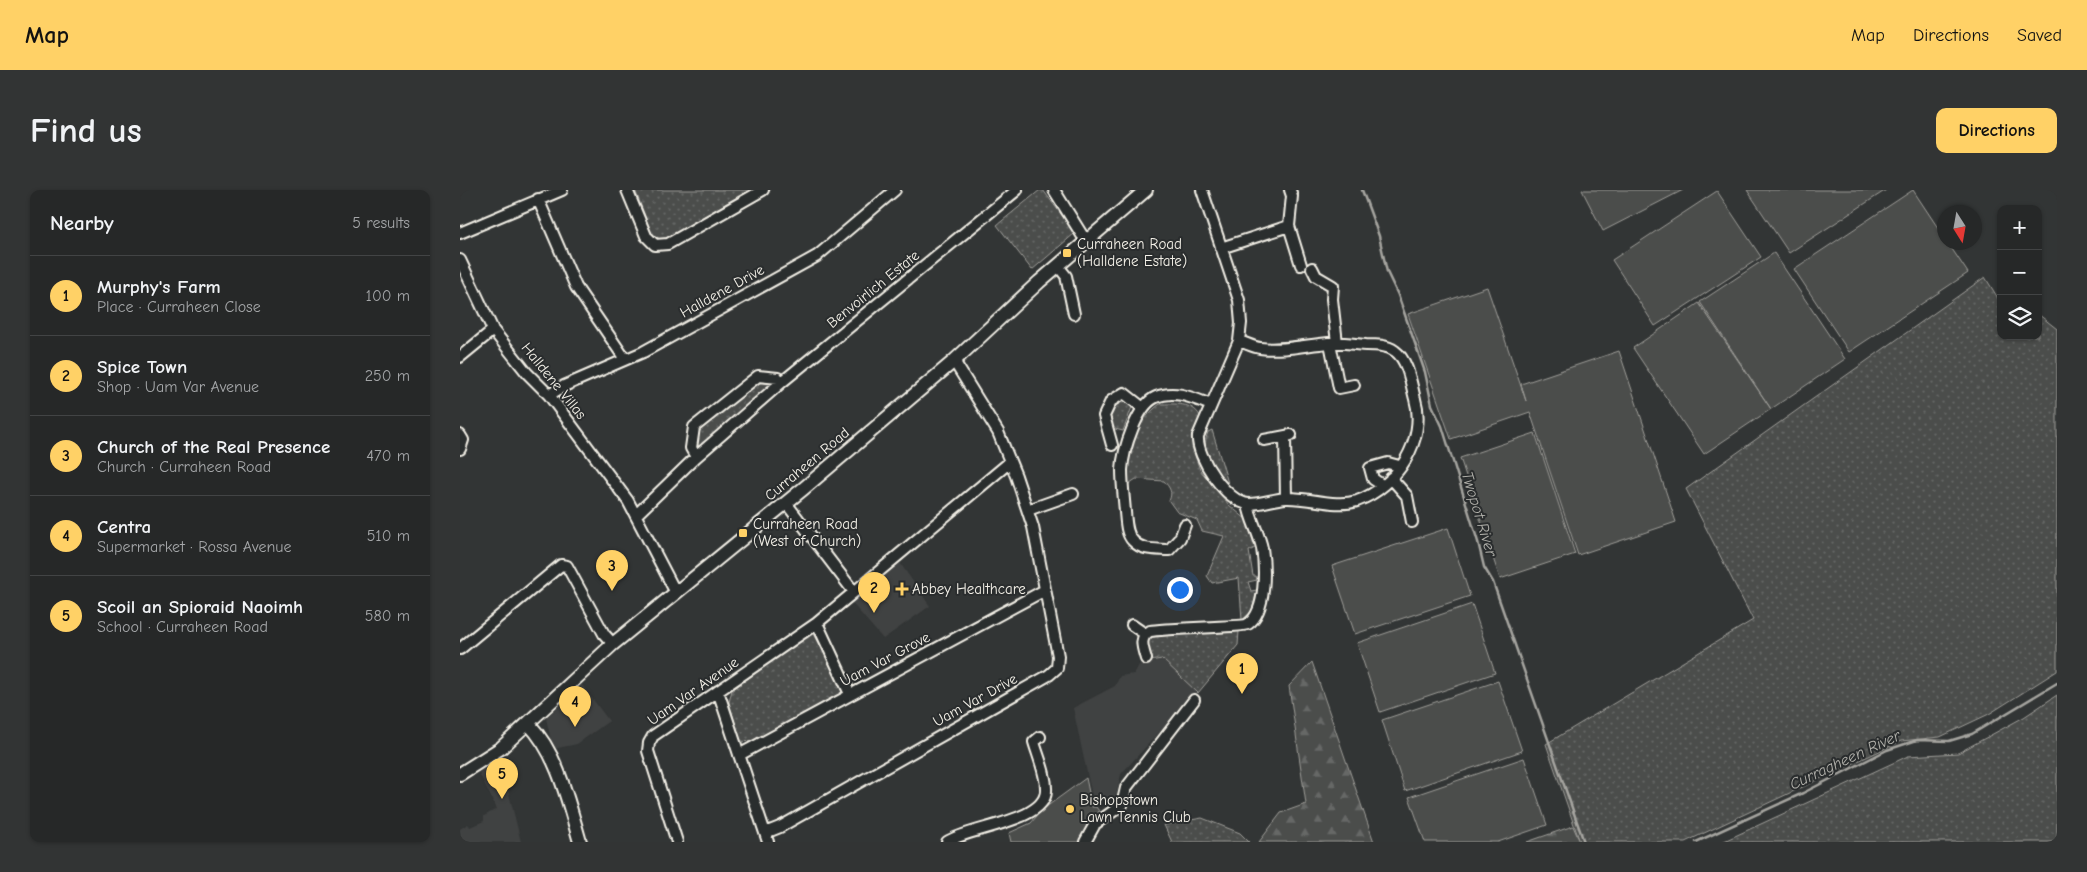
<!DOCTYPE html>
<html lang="en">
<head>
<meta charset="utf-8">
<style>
	body { margin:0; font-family:"Comic Neue",sans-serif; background:#323434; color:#f1f3f6 }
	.controls { position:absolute; right:15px; top:15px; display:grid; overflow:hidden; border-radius:10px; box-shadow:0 1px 4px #0004 }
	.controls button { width:45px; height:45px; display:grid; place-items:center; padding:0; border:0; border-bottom:1px solid #424445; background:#262828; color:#f1f3f6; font:25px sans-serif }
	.compass { position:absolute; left:1477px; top:15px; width:45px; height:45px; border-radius:50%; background:#262828; box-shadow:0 1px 4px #0004; rotate:169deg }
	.you { position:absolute; left:719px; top:399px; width:18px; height:18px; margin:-12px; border:4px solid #fff; border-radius:50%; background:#1a73e8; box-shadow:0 0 0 8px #1a73e833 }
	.badge { display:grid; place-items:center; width:32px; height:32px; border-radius:50%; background:#ffd166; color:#111; font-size:16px; font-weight:700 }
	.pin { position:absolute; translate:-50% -41px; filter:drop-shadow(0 1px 2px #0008) }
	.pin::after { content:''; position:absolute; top:26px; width:18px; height:15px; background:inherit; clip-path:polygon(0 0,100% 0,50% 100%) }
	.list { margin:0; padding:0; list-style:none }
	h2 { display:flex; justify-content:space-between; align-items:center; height:65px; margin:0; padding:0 20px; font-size:21px }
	h2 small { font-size:16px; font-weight:400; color:#a4a6a8 }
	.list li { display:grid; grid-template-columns:32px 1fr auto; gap:15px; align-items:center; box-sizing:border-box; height:80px; padding:0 20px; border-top:1px solid #424445 }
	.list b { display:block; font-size:19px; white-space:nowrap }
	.list p { margin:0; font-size:16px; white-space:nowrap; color:#a4a6a8 }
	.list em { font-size:16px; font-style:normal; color:#a4a6a8 }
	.icon { flex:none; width:28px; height:28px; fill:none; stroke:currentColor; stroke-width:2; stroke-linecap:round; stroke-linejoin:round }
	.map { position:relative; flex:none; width:1597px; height:652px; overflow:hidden; border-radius:10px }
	header { display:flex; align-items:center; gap:30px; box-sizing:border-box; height:70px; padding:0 25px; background:#ffd166; color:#111 }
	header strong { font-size:24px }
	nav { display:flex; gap:28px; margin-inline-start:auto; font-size:18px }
	.intro { display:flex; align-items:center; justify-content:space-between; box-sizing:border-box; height:120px; padding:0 30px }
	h1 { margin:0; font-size:35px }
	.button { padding:12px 22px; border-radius:10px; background:#ffd166; color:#111; font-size:18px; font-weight:700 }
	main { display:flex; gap:30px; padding:0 30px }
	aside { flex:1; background:#262828; border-radius:10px; box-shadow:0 1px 4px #0004 }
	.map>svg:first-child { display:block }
	.built { fill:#404242 }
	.grass { fill:url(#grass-dots); stroke:#a09f9a }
	.forest { fill:url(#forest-firs); stroke:#a09f9a }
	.pitch { fill:#4b4d4c; stroke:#a09f9a }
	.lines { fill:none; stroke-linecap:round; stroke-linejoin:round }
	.stream { stroke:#a6a5a0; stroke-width:2.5 }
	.minor-casing { stroke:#f4f1e8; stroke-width:14 }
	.tertiary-casing { stroke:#f4f1e8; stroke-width:16 }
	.minor { stroke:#2a2d2e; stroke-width:10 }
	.tertiary { stroke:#2a2d2e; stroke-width:12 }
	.poi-dot { fill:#ffd166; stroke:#2a2d2e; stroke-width:2 }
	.labels { text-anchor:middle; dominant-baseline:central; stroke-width:4; stroke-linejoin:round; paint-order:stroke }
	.poi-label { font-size:15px; fill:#f4f1e8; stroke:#2a2d2e; text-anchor:start }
	.street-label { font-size:15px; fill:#f4f1e8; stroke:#2a2d2e }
	.water-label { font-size:16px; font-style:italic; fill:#b3b2ac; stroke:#2a2d2e }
</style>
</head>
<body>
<header>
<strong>Map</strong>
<nav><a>Map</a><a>Directions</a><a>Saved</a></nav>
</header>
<div class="intro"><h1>Find us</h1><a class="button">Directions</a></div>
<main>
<aside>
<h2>Nearby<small>5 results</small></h2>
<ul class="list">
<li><span class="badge">1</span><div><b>Murphy's Farm</b><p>Place · Curraheen Close</p></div><em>100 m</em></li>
<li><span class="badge">2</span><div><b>Spice Town</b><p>Shop · Uam Var Avenue</p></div><em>250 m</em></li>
<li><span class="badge">3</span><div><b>Church of the Real Presence</b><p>Church · Curraheen Road</p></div><em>470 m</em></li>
<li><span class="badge">4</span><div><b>Centra</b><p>Supermarket · Rossa Avenue</p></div><em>510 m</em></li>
<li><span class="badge">5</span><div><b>Scoil an Spioraid Naoimh</b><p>School · Curraheen Road</p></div><em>580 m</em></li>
</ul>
</aside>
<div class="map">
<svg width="1597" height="652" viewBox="0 0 1597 652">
	<defs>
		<pattern id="grass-dots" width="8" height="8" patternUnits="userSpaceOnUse" patternTransform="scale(1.25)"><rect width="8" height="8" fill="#4b4d4c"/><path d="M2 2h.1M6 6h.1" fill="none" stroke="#666766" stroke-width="1.8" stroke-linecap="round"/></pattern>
		<pattern id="forest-firs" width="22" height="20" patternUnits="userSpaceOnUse" patternTransform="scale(1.25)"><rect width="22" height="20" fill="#4b4d4c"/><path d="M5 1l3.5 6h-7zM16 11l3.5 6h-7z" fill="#666766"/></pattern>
	</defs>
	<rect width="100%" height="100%" fill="#323535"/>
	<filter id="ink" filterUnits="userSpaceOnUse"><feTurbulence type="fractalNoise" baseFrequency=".02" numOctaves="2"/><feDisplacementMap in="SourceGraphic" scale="10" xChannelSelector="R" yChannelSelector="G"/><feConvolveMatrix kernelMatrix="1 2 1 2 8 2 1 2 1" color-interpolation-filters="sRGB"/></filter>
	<g filter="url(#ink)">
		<path class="built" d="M 440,373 L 470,416 L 423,449 L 391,412 Z
			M 704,469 L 737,501 L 661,584 L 656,607 L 634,615 L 613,518 L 655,496 L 660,486 L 674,484 L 679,475 Z
			M 122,495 L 149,531 L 117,554 L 93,559 L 86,528 Z
			M 38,569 L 48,600 L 61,652 L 0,652 L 0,639 L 8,634 L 10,637 L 24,631 L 24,626 L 37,619 L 19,583 Z"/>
		<path class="grass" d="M 175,0 L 289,0 L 207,48 L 200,49 L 192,44 Z
			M 580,0 L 583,0 L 615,43 L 572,80 L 537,35 Z
			M 1525,87 L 1541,113 L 1541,146 L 1578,146 L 1578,124 L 1597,139 L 1597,481 L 1529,524 L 1480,547 L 1441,551 L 1225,652 L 1120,652 L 1086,554 L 1293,430 L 1226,299 Z
			M 303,190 L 311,191 L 311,196 L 236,259 L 238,242 L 281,205 Z
			M 663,209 L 672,217 L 663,241 L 651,238 L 648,226 L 653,217 Z
			M 700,214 C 714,214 733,212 740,226 L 732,249 L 732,257 L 740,280 L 769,315 L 787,330 L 795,358 L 789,361 L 793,386 L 796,386 L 797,390 L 788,392 L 791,401 L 797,400 L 792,421 L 782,430 L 779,388 L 752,393 L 747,386 L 764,346 L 742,341 L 737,330 L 717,322 L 709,311 C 713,302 710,298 704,291 L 676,289 L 667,295 C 668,262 672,235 700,214 Z
			M 752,240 L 768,293 C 752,281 740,261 748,242 Z
			M 779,441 L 778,455 L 738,503 L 702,469 L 690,471 L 685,450 L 689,445 Z
			M 353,442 L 381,494 L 382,501 L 378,507 L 294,552 L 280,551 L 269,512 L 272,500 Z
			M 1597,505 L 1597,652 L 1262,652 L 1448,566 L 1498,563 L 1564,527 Z
			M 742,628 L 780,643 L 789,652 L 712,652 L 704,635 Z"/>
		<path class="forest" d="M 852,472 L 914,652 L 799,652 L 821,623 L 846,614 L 829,496 Z
			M 1113,636 L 1120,652 L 1067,652 Z"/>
		<path class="pitch" d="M 1122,0 L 1223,0 L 1143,41 Z
			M 1287,0 L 1426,0 L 1329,63 Z
			M 1453,0 L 1484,47 L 1484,52 L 1488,53 L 1508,83 L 1389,162 L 1334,79 Z
			M 1257,1 L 1301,67 L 1195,136 L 1152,70 Z
			M 1314,63 L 1385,169 L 1311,219 L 1240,112 Z
			M 1027,97 L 1066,211 L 1061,194 L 1159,161 L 1216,332 L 1118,365 L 1070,222 L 991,249 L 948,124 Z
			M 1239,113 L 1311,219 L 1244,264 L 1173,158 Z
			M 1075,243 L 1115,364 L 1040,389 L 1000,268 Z
			M 988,338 L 1010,406 L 895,444 L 872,376 Z
			M 1012,414 L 1035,483 L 920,522 L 897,453 Z
			M 1038,491 L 1062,561 L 945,601 L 922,530 Z
			M 1064,568 L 1087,635 L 1038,652 L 965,652 L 949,607 Z
			M 626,588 L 632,617 L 636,617 L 639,621 L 621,652 L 551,652 L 549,643 L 571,633 L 582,620 Z"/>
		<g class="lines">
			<path class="stream" d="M 902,0 L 919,46 L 927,82 L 938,105 L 965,182 L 972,215 L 982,236 L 1018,352 L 1024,377 L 1033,392 L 1124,652
				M 1236,652 L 1343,603 L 1427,560 L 1457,550 L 1489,551 L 1512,544 L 1597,493"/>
			<defs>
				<path id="minor" d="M 167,0 L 186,46 L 195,55 L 208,54 L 303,0
					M 594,0 L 622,45 L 628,49
					M 742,0 L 779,110 L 781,133 L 779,151 L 738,246 C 736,267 767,313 789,314 C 801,314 814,309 826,308 C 849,307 875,318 897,311 C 937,297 967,249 955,209 C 951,194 948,170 935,161 C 927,155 916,155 906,155 C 894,154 880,152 868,153 C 846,155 823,161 800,158 C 793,157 786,153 779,151
					M 78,9 L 116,97 L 165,169
					M 829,36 L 841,75
					M 0,43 L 102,0
					M 761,58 L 829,36 L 832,6 L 830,0
					M 0,70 L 33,140 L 67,183 L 89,205 L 168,311 L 216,403
					M 598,76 L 606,86 L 614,124
					M 852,78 L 856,86 L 873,96 L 872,109 L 877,153
					M 870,153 L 879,198 L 894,195
					M 0,167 L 33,140
					M 89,205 L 104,196 L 183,162 L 357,66 L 435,0
					M 0,245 L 3,250 L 0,259
					M 825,247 L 826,308
					M 804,250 L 831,245
					M 652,255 L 644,226 L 651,211 L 664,203 L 683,218
					M 236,267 L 231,258 L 234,237 L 298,186 L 318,188 L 322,192
					M 931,288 L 947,306 L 952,332
					M 922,295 L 913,289 L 910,278 L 928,273 L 939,276
					M 326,313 L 394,402
					M 568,320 L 613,304
					M 176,325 L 236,267 L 322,192 L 557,0
					M 725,335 L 720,348 L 709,360 C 696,359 682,361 673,351 C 666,344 666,332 665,322 C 664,308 662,294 662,280 C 663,260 677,215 696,207 C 715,199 733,208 751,215
					M 357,433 L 390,504
					M 672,435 L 685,444
					M 0,459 L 101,375 L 107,376 L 144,444 L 153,454
					M 686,469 C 683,458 678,448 690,441 C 705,438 784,437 788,434 C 807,421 805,377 802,358 C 799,343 790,329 788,314
					M 258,501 L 308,652
					M 279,565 L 585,400
					M 305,643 L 320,637 L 589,485 L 597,478 L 598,466 L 573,337 L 556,286 L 538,242 L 494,171
					M 217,652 L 188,561 L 189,553 L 193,546 L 357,433 L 550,272
					M 487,652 C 509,637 585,632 586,601 C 587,586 578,566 574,552 L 580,547
					M 625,652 L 635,634 L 662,615 L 666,598 L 734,510"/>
				<path id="tertiary" d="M 68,533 C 98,564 108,611 120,652
					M 0,584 L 41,558 L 153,454 L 343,299 L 494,171 L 579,92 L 686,0"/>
			</defs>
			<use href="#minor" class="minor-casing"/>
			<use href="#tertiary" class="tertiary-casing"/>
			<use href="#minor" class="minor"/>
			<use href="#tertiary" class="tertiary"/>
		</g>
	</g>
	<g class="poi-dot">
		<rect x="602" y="58" width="10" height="10" rx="2.5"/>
		<rect x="278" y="338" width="10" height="10" rx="2.5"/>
		<path d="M439.5 391.5h5v5h5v5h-5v5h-5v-5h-5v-5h5z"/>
		<circle cx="610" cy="619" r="5"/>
	</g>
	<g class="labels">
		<g class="poi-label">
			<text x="617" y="54">Curraheen Road<tspan x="617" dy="17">(Halldene Estate)</tspan></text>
			<text x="293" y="334">Curraheen Road<tspan x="293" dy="17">(West of Church)</tspan></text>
			<text x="452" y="399">Abbey Healthcare</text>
			<text x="620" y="610">Bishopstown<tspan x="620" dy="17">Lawn Tennis Club</tspan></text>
		</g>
		<g class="street-label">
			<text transform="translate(413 99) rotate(-39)">Benvoirlich Estate</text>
			<text transform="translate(262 101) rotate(-29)">Halldene Drive</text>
			<text transform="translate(94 191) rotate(51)">Halldene Villas</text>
			<text transform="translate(347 274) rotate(-40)">Curraheen Road</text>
			<text transform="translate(425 469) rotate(-28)">Uam Var Grove</text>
			<text transform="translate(233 501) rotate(-35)">Uam Var Avenue</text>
			<text transform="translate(515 510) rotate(-29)">Uam Var Drive</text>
		</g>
		<g class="water-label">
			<text transform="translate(1019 324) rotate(73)">Twopot River</text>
			<text transform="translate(1385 570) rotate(-25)">Curragheen River</text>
		</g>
	</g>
</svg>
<div class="controls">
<button>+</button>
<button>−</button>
<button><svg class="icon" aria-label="layers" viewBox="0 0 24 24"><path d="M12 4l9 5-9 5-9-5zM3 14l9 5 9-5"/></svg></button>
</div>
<svg class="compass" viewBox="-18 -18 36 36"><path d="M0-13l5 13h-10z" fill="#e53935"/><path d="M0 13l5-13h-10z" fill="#a4a6a8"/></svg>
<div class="you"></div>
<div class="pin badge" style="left:782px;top:504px">1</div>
<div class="pin badge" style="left:414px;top:423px">2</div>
<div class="pin badge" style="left:152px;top:401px">3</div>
<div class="pin badge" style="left:115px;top:537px">4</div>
<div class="pin badge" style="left:42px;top:609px">5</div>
</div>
</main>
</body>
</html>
